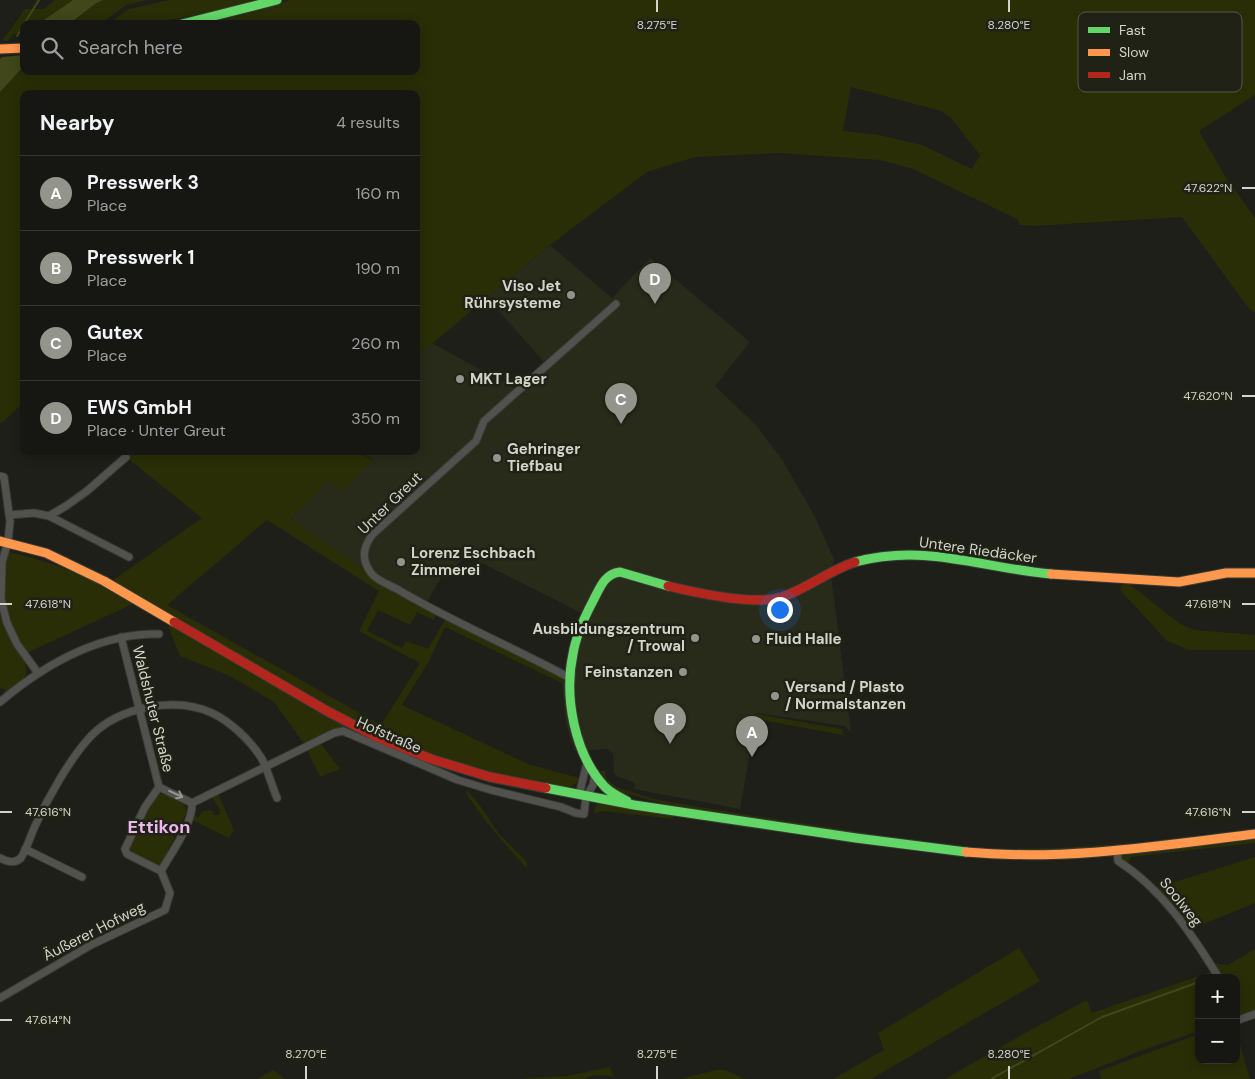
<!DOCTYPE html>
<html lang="en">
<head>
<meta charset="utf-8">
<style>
	body { margin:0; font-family:"DM Sans",sans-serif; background:#232421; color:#f1f3f6 }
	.controls { position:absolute; right:15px; bottom:15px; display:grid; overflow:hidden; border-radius:10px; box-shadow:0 2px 12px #0003 }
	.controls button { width:45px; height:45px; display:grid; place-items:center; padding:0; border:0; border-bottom:1px solid #353633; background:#161713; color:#f1f3f6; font:25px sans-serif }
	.you { position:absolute; left:779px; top:609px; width:18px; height:18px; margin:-12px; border:4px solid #fff; border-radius:50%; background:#1a73e8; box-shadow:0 0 0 8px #1a73e833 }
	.badge { display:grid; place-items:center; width:32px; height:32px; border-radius:50%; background:#93958d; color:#fff; font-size:16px; font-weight:700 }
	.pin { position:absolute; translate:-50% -41px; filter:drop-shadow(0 1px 2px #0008) }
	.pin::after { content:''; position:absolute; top:26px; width:18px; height:15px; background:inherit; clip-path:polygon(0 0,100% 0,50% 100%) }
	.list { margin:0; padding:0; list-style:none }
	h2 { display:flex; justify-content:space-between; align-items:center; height:65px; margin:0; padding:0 20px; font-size:21px }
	h2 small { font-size:16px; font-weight:400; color:#9e9fa0 }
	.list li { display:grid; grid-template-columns:32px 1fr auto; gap:15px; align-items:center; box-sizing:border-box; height:75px; padding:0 20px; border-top:1px solid #353633 }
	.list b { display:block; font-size:19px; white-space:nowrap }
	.list p { margin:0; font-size:16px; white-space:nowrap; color:#9e9fa0 }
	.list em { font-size:16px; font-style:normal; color:#9e9fa0 }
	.icon { flex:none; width:28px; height:28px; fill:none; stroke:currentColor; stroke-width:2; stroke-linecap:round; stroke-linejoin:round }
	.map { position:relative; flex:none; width:1255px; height:1079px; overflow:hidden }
	.search { position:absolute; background:#161713; box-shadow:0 2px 12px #0003; left:20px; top:20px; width:400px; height:55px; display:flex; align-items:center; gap:12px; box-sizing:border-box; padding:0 18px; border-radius:10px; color:#9e9fa0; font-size:19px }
	.panel { position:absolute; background:#161713; box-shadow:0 2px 12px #0003; left:20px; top:90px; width:400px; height:365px; border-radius:10px }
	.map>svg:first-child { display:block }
	.built { fill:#282a1a }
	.green { fill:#292e07; fill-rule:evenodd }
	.water { fill:#41471b }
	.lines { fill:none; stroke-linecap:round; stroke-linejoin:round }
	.stream { stroke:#41471b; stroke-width:2 }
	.street-casing { stroke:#383a35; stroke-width:9 }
	.fast-casing { stroke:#383a35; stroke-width:11 }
	.slow-casing { stroke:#383a35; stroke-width:11 }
	.jam-casing { stroke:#383a35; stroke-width:11 }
	.street { stroke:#51514d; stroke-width:7 }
	.fast { stroke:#63d668; stroke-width:9 }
	.slow { stroke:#ff974d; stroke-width:9 }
	.jam { stroke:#b3261e; stroke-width:9 }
	.oneway { stroke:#989993 }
	.ticks { fill:none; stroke:#d2d4cc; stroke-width:2 }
	.poi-dot { fill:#93958d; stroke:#202216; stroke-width:2 }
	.labels { text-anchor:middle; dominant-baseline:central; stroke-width:5; stroke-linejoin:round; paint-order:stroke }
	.poi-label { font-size:15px; font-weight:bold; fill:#d2d4cc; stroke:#202216; text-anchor:start }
	.street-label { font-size:15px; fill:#d2d4cc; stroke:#202216 }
	.quarter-label { font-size:18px; font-weight:bold; fill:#efb7f1; stroke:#202216 }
	.key { fill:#202216; stroke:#55574d; stroke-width:1 }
	.key-label { font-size:14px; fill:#d2d4cc }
	.ticks-label { font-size:12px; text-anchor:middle; fill:#d2d4cc; stroke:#202216; stroke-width:5; stroke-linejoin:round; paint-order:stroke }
</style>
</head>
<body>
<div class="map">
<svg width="1255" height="1079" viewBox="0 0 1255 1079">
	<rect width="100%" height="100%" fill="#1e1f19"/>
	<path class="built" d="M 550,245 L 612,298 L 650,258 L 750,342 L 715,386 L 757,426 L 783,461 L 814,515 L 834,559 L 831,575 L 851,733 L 845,726 L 757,713 L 740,809 L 634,789 L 635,783 L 616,776 L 614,773 L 613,754 L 608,749 L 575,751 L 566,724 L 562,683 L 583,614 L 468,556 L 443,574 L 426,604 L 357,565 L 291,519 L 327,480 L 373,459 L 354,451 L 416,451 L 416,355 L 432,343 L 516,389 L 545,363 L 487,298 Z"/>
	<path class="green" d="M 55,0 L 73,0 L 38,24 L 24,24 L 24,34 L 13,34 L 8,41 L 2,41 L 25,9 L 44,9 Z
		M 103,0 L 148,0 L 126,5 L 101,24 L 69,24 L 95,4 Z
		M 169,0 L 257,0 L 214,11 L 149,24 L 108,24 L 129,9 Z
		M 290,0 L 1255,0 L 1255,95 L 1199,131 L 1226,178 L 1255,218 L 1255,313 L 1247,306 L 1182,217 L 1033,226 L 1020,225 L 1017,219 L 913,169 L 880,160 L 779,153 L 695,157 L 647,172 L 550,245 L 438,339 L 416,355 L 416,94 L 24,94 L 24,402 L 2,423 L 0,422 L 0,92 L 24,66 L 24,71 L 86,71 L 94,74 L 105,71 L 416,71 L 416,24 L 233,24 L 233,22 L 204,24 L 258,11 ZM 851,87 L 941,111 L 950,117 L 980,155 L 972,169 L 922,145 L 879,135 L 843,131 Z
		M 133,451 L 354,451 L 373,460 L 342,491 L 327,481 L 291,519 L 364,569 L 367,574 L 435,613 L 436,615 L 434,620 L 417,612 L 410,625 L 378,610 L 367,631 L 402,648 L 406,641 L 428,649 L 444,621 L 448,621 L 560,675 L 565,679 L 562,683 L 445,627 L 429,661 L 402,705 L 528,764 L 579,778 C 577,785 571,787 564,788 C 511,777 457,767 407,746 C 360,727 317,700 273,675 C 220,644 166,613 113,580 L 202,518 L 126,457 ZM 267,520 L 379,591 L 359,631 L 420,663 L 381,725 L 167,605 Z
		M 0,550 C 48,559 92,578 135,603 L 31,651 L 23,657 C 31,678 23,680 7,692 L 2,687 L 0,689 Z
		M 1128,583 L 1180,624 L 1194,630 L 1255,635 L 1255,650 L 1189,650 L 1167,641 L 1120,590 L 1121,585 Z
		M 167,623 L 346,726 L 345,729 L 305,745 L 274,702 L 230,676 L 180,656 Z
		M 757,714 L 842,729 L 843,735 L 756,719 Z
		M 321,744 L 340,769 L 320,777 L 307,750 Z
		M 605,770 L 606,778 L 616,787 L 654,799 L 729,812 L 884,836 L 971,847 L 999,849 L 1057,848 L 1108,845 L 1111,847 L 1078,851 L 993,851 L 932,845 L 665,804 L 617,791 L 610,787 L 600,775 L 600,772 Z
		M 466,789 L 481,807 L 499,834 L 527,862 L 527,868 C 504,845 485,821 467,795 Z
		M 160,794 C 171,793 184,800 187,811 L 161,865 L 158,867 L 130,853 L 128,846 C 135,832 146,803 160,794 Z
		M 218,794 L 234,830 L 229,838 L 192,820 L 194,815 L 198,818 L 203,811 L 212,810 L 214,815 L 219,815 L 220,810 L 212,797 Z
		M 597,804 L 674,815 L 673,819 L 604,811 L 593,813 Z
		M 1255,838 L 1255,843 L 1131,857 L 1128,864 L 1122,861 L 1121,855 Z
		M 1255,857 L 1255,903 L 1191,929 L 1155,888 Z
		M 1019,948 L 1040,981 L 871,1079 L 833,1079 L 884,1050 L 878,1033 Z
		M 1255,949 L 1255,1012 L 1243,1015 L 1236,1012 L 1236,978 L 1222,978 L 1213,963 L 1228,965 Z
		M 1210,972 L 1214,978 L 1199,978 L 1199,1031 L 1143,1050 L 1069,1079 L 945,1079 L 1025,1033 L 1087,1000 L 1092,1013 Z
		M 1236,1030 L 1250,1079 L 1101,1079 L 1099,1071 L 1199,1034 L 1199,1060 L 1236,1060 Z
		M 610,1067 L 614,1077 C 603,1075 594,1074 584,1079 L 515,1079 L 567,1076 Z
		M 273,1070 L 285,1079 L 257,1079 Z
		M 716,1070 L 725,1070 L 746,1079 L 680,1079 Z"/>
	<path class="water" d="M 73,0 L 103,0 L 95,4 L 69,24 L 38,24 Z
		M 24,55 L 24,66 L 0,92 L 0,59 L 2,57 Z"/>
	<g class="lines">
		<path class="stream" d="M 24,24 L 39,0
			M 17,36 L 24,25
			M 991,1079 L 1102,1017 L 1199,982"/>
		<defs>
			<path id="street" d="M 0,476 L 4,477 L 10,521 L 8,542 L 2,562 L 1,599 L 7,623 L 17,644 L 38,673
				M 9,515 L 34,513 L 49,516 L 66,506 L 87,491 L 126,457
				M 49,516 L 129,557
				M 121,637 L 159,787
				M 570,678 C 513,647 452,622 397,589 C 389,585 376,580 371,573 C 361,559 363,548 372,535 L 476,441 L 484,421 L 616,304
				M 0,702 C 44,665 100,633 159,634
				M 159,787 L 145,807 L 125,849 L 127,854 L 161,871
				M 159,787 L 192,803
				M 579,795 L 587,763
				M 192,803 L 334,733 L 343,731 L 458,780 L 491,790 L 561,807 L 576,813 L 584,814 L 586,797 L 593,785 L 595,773
				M 25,849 L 82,877
				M 1117,851 L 1118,861 C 1162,889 1192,934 1219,978
				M 0,858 C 8,862 14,864 21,858 C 27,848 30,837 35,826 C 48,798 70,758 91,736 C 119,707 175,696 212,713 C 231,722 251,741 262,759 C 268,771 272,786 277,798
				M 161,871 C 171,853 193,824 192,803
				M 0,998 L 91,945 L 165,910 L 170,893 L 161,871
				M 1236,1021 L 1255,1014"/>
			<path id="fast" d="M 182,24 L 277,0
				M 855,562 C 927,543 981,568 1051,574
				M 546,788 L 634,805 L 856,838 L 966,852
				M 627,801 C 619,797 611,793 605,787 C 574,754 564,696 573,654 C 576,635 584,618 593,601 C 600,588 604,574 620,572 L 668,586"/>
			<path id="slow" d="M 0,49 L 24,48
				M 0,541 L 46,553 L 104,581 L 174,622
				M 1051,574 L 1179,582 L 1226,573 L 1255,573
				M 966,852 C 1063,861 1159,846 1255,834"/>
			<path id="jam" d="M 668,586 C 697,593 755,606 782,597 C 808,588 828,571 855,562
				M 174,622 L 327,711 L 377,737 L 431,759 L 490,777 L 546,788"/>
		</defs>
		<use href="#street" class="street-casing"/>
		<use href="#fast" class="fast-casing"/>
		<use href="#slow" class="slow-casing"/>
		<use href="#jam" class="jam-casing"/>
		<use href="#street" class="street"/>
		<use href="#fast" class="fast"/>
		<use href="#slow" class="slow"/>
		<use href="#jam" class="jam"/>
	</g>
	<defs><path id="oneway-shaft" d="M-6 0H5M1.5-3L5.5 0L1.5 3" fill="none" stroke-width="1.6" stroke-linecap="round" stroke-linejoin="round" transform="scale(1.25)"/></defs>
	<use class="oneway" href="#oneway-shaft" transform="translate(176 794) rotate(25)"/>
	<path class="ticks" d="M 657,0 L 657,12M 1009,0 L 1009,12M 1242,188 L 1255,188M 1242,396 L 1255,396M 0,604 L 12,604M 1242,604 L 1255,604M 0,812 L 12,812M 1242,812 L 1255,812M 0,1020 L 12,1020M 306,1066 L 306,1079M 657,1066 L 657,1079M 1009,1066 L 1009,1079"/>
	<g class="poi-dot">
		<circle cx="571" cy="295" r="5"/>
		<circle cx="460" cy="379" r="5"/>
		<circle cx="497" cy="458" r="5"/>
		<circle cx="401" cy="562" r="5"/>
		<circle cx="695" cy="638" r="5"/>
		<circle cx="756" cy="639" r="5"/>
		<circle cx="683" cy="672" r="5"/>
		<circle cx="775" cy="696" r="5"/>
	</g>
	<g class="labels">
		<g class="poi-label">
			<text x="561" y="286" text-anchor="end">Viso Jet<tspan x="561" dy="17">Rührsysteme</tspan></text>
			<text x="470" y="379">MKT Lager</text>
			<text x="507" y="449">Gehringer<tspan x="507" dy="17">Tiefbau</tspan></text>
			<text x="411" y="553">Lorenz Eschbach<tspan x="411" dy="17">Zimmerei</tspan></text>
			<text x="685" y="629" text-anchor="end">Ausbildungszentrum<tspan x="685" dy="17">/ Trowal</tspan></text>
			<text x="766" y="639">Fluid Halle</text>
			<text x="673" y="672" text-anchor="end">Feinstanzen</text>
			<text x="785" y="687">Versand / Plasto<tspan x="785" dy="17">/ Normalstanzen</tspan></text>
		</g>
		<g class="street-label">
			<text transform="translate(390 503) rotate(-44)">Unter Greut</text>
			<text transform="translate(978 550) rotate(8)">Untere Riedäcker</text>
			<text transform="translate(153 709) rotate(76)">Waldshuter Straße</text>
			<text transform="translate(389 735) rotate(24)">Hofstraße</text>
			<text transform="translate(1181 902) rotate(51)">Soolweg</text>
			<text transform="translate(94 931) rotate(-27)">Äußerer Hofweg</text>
		</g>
		<g class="quarter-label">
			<text x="159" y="827">Ettikon</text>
		</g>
	</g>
	<rect x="1078" y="12" width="164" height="80" rx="8" class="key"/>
	<rect x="1088" y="27" width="22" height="6" fill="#63d668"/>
	<rect x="1088" y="49" width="22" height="7" fill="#ff974d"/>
	<rect x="1088" y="72" width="22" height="6" fill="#b3261e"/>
	<g class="key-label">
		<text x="1119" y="35">Fast</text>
		<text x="1119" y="57">Slow</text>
		<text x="1119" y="80">Jam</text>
	</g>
	<g class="ticks-label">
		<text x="657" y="29">8.275°E</text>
		<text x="1009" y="29">8.280°E</text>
		<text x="1208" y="192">47.622°N</text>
		<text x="1208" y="400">47.620°N</text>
		<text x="48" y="608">47.618°N</text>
		<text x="1208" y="608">47.618°N</text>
		<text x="48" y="816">47.616°N</text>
		<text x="1208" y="816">47.616°N</text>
		<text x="48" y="1024">47.614°N</text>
		<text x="306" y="1058">8.270°E</text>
		<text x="657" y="1058">8.275°E</text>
		<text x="1009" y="1058">8.280°E</text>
	</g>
</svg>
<div class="controls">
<button>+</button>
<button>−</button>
</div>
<div class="you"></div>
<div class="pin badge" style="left:752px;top:757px">A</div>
<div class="pin badge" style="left:670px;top:744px">B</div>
<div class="pin badge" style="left:621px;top:424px">C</div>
<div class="pin badge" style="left:655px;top:304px">D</div>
<div class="search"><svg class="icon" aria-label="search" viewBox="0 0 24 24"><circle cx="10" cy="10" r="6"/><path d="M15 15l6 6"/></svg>Search here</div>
<section class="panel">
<h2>Nearby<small>4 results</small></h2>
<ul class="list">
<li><span class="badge">A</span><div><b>Presswerk 3</b><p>Place</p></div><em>160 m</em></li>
<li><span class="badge">B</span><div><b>Presswerk 1</b><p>Place</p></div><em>190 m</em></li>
<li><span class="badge">C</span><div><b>Gutex</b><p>Place</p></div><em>260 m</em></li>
<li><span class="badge">D</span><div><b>EWS GmbH</b><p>Place · Unter Greut</p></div><em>350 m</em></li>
</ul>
</section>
</div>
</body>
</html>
